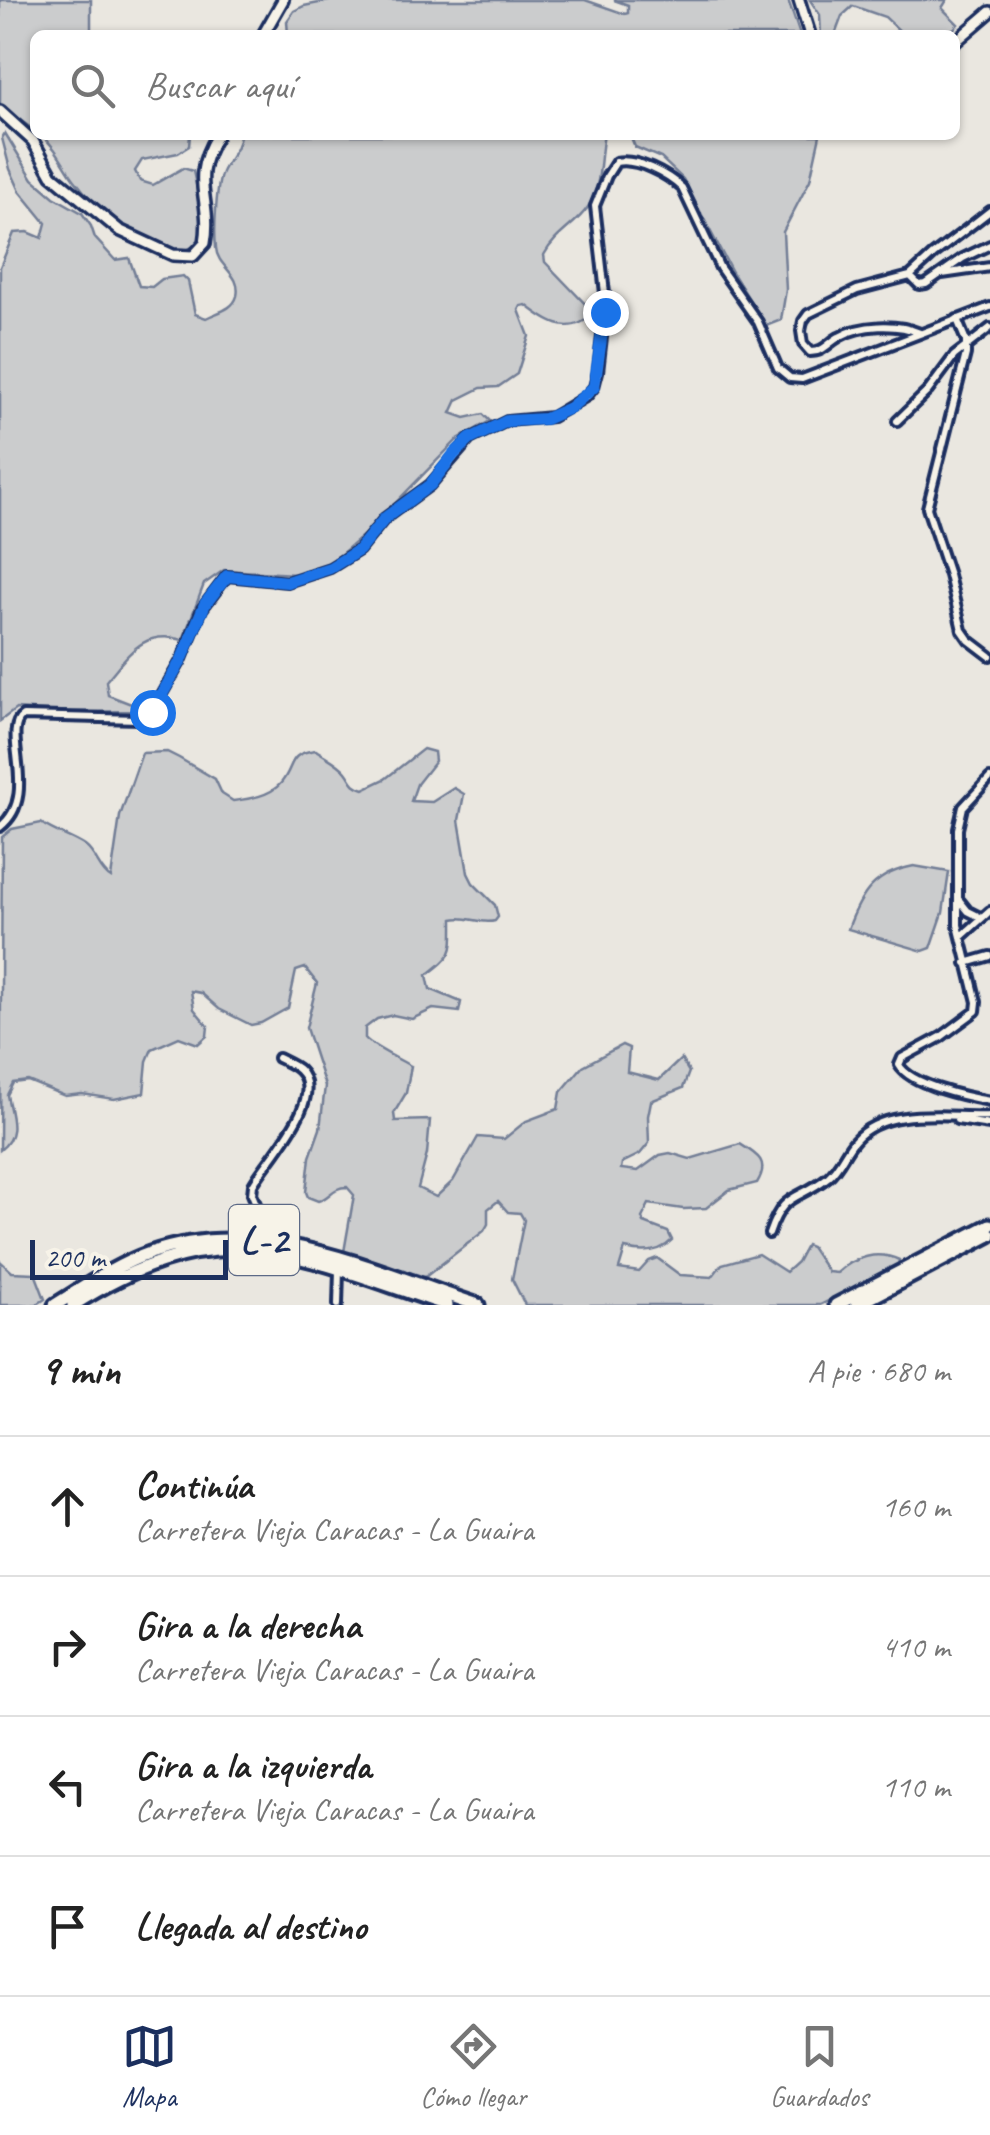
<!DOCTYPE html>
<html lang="es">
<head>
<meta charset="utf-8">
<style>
	body { margin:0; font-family:Caveat,sans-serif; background:#f2f2f2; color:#222 }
	.scale { position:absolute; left:30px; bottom:25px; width:198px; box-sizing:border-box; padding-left:10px; border:5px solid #1b2f5e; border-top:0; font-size:28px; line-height:35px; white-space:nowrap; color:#1b2f5e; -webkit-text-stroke:8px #f7f3e8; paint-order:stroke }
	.stop { position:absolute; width:30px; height:30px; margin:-22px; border:8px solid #1a73e8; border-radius:50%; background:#fff }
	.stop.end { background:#1a73e8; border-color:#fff; box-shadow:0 2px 10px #0008 }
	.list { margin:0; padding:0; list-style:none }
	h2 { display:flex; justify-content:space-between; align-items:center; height:130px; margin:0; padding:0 40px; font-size:42px }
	h2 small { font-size:32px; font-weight:400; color:#767676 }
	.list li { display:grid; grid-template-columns:65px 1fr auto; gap:30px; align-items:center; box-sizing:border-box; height:140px; padding:0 40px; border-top:2px solid #e0e0e0 }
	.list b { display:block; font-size:38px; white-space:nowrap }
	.list p { margin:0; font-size:32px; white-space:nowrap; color:#767676 }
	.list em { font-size:32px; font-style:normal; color:#767676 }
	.icon { flex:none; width:55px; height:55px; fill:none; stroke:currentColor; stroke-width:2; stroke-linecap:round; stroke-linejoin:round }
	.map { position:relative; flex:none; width:990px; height:1305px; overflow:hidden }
	.search { position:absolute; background:#fff; box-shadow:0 2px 8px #0004; left:30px; right:30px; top:30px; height:110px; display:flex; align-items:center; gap:25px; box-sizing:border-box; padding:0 35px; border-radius:15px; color:#767676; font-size:38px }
	.sheet { height:690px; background:#fff }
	nav { display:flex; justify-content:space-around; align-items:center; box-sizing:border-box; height:140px; border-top:2px solid #e0e0e0; background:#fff; font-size:28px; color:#767676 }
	nav a { display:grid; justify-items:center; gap:5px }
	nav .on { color:#1b2f5e }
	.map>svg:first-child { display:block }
	.green { fill:#cbcccd; stroke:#737e96; stroke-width:2.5 }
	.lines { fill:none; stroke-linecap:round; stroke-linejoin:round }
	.street-casing { stroke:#1b2f5e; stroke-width:14 }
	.secondary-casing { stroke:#1b2f5e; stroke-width:16 }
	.highway-casing { stroke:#1b2f5e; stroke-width:19 }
	.street { stroke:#f7f3e8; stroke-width:6 }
	.secondary { stroke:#f7f3e8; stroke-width:9 }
	.highway { stroke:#f7f3e8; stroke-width:11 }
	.route { stroke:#1a73e8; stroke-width:12 }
	.labels { text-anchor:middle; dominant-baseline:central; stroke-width:8; stroke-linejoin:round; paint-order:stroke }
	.shield { fill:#f7f3e8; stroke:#5d6a87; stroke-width:2.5 }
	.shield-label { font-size:40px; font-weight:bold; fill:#1b2f5e }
</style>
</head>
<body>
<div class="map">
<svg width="990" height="1305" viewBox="0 0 990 1305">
	<rect width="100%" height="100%" fill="#eae7e0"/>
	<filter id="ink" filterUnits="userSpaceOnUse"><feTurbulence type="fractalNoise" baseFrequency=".01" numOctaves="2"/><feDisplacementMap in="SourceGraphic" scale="20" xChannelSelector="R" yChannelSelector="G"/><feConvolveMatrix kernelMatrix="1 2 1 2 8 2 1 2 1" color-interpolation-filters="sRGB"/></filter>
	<g filter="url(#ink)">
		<path class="green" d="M 0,0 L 91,0 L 91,35 L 35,35 L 35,131 L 0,105 Z
			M 334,0 L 585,0 L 625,14 L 628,13 L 628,5 L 614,0 L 788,0 L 800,35 L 288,35 L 287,21 L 294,11 L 304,6 Z
			M 810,0 L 947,0 L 942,8 L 958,24 L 948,35 L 904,35 L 885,17 L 853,6 L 842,16 L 835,35 L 821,35 L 820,15 Z
			M 5,133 L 33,179 L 54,197 L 82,213 L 91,226 L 95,238 L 115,260 L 129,258 L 139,286 L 152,287 L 162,279 L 183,276 L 188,281 L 195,314 L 206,318 C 217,312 233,310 237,296 C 242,274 217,267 216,248 C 214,231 216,183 223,170 C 230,157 238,150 240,135 L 604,135 C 599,157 602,187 588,207 C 575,226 556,233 544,255 L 545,262 L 589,308 L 591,315 C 569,338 545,320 526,305 L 521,306 L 519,310 L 529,336 L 517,374 L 498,387 L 481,388 L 457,400 L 451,413 L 465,418 L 483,414 L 490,421 L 458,439 L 366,533 L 334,560 L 309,572 L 295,574 L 224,570 L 204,584 L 183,640 C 143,629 130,653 106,681 L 108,695 L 139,707 L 140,711 L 63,712 L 16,709 L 0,721 L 0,267 L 14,233 L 28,232 L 42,238 L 46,223 L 20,191 L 10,169 L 2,138 Z
			M 41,135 L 190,135 L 189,146 L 178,153 L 142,160 L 135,171 L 140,181 L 153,185 L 183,168 L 193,171 L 203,216 L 199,243 L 183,252 C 140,241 100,215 74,179 C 62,162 57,148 41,135 Z
			M 630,135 L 820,135 L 810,180 L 783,232 L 786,290 L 781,320 L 766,326 L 732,272 L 683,179 L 661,158 L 635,147 Z
			M 423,749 L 434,752 L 435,761 L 417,784 L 411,801 L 432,802 L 454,788 L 464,794 L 459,820 L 468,873 L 473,883 L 495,905 L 498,917 L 495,921 C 480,925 468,915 453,919 C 453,953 455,954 427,975 L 430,989 L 461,1002 L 459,1012 L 433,1009 L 412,1019 L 393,1015 L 377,1019 L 365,1028 L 365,1038 C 371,1046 402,1061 411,1066 L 406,1093 L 394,1113 L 395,1121 L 430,1120 L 427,1154 L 418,1188 L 436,1197 L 453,1181 L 478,1137 L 504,1139 L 526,1121 L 558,1109 L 561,1092 L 583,1066 L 622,1045 L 629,1048 L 627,1072 L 659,1080 L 681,1059 L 689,1072 L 683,1088 L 651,1101 L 648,1116 L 649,1143 L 640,1154 L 622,1163 L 621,1169 L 638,1171 L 660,1155 L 670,1153 L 690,1159 L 740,1144 C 758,1155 770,1162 757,1183 L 729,1190 L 706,1208 L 683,1209 L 649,1204 L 642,1218 L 644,1223 L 668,1232 L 672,1240 C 659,1254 641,1253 625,1249 L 619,1269 L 639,1272 L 649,1261 L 657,1258 L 680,1275 L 712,1277 L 722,1264 L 758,1254 L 786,1272 L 797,1262 L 806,1245 L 811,1247 L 828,1272 L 837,1273 C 854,1257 878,1250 899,1260 L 898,1265 L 820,1305 L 525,1305 L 512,1279 L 524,1220 L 520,1213 L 508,1212 L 498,1201 L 488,1209 L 488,1224 L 484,1231 L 425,1277 L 344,1252 L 354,1195 L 347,1187 C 332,1187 330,1198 318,1201 L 308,1197 L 306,1192 L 310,1157 L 320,1129 L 325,1086 L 306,1028 L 317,983 L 305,968 L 296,971 L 288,1008 L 261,1023 L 251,1025 L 219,1009 L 201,993 L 191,991 L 194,1009 L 208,1026 L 207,1036 L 198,1044 L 179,1037 L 152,1049 L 147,1061 L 144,1093 L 114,1099 L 82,1094 L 65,1096 L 28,1081 L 13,1083 L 7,1095 C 11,1116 20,1135 0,1150 L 2,837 L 12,829 L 41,823 C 55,833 72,837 85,846 C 97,855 99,871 111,878 L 120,816 L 142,753 L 167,752 L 179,758 L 215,779 L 222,794 L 233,801 C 249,799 270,796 281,783 C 296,765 286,754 316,750 C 326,757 339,763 346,772 C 353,781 351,785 364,789 L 385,779 Z
			M 914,866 L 949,872 L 943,913 L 931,948 L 923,951 L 848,929 C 861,893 875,873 914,866 Z
			M 0,1261 L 12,1272 L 35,1273 L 45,1299 L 36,1305 L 0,1305 Z"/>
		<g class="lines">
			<defs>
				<path id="street" d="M 942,274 L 990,267
					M 910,276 L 919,285 L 926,284 L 963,258 L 990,245
					M 957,319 L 966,341 L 966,354 L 927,508 L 949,575 L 962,630 L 969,640 L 990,656
					M 920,333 C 897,323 861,324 839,337 C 828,343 824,352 810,352 L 803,344 L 801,331 L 803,321 L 808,314 L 857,290 L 910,276 L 933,255 L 990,211
					M 897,421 L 928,391 L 954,356 L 990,328
					M 990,778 L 963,807 L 958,829 L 958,925 L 977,1002 L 976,1011 L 941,1037 L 902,1058 L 899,1065 C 910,1085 967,1097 990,1101
					M 0,827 C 41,796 0,731 23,716 L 139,719 L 149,716 L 182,659 L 202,609 L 227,576 L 287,582 L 330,568 L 359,550 L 385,518 L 430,485 L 470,439 L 507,421 L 552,417 L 587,396 L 594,387 L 598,372 L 606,302 L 595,206 L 607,176 L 616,162 C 637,158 667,174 682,188 L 720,268 L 758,322 L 778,368 L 790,378 L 802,379 L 990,307
					M 960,901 L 968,911 L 980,917
					M 961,937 L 990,911
					M 966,963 L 990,956
					M 957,1120 L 990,1125
					M 769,1234 C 784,1190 797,1202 828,1177 C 840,1167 845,1151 855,1140 C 886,1105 950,1118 990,1116
					M 271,1241 L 252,1194 L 253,1185 C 266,1160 328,1098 299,1070 C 294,1065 284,1061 278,1058
					M 338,1305 L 339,1270"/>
				<path id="secondary" d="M 799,0 L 810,35
					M 263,35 L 283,0
					M 955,42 L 990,12
					M 0,111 L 33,141 L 52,175 L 119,230 L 173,255 L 193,256 L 205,243 C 213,198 188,182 217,135"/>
				<path id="highway" d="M 55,1305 C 86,1286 116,1265 150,1253 C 261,1214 374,1271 478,1305
					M 73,1305 C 222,1210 295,1255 447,1305
					M 836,1305 L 990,1225
					M 857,1305 L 990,1235"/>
			</defs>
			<use href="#street" class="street-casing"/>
			<use href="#secondary" class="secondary-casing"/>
			<use href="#highway" class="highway-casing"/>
			<use href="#street" class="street"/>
			<use href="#secondary" class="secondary"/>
			<use href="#highway" class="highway"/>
		</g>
	</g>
	<g class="lines" filter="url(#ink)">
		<path class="route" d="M 152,712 L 182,659 L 205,604 L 227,576 L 287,582 L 330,568 L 359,550 L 385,518 L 430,485 L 454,454 L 470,439 L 507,421 L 545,419 L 570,408 L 594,387 L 605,312"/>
	</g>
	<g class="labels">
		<rect class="shield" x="229" y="1205" width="70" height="70" rx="8"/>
		<g class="shield-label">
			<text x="264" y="1240">L-2</text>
		</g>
	</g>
</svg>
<div class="scale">200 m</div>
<div class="stop" style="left:152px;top:712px"></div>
<div class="stop end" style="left:605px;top:312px"></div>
<div class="search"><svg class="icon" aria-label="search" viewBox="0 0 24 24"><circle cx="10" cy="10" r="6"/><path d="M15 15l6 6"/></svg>Buscar aquí</div>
</div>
<section class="sheet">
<h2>9 min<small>A pie · 680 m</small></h2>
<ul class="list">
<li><svg class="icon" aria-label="ahead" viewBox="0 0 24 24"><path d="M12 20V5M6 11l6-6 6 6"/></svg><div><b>Continúa</b><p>Carretera Vieja Caracas - La Guaira</p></div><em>160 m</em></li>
<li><svg class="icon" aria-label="right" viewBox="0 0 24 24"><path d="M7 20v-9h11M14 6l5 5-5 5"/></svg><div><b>Gira a la derecha</b><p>Carretera Vieja Caracas - La Guaira</p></div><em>410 m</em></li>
<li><svg class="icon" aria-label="left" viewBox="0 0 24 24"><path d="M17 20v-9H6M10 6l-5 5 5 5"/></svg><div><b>Gira a la izquierda</b><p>Carretera Vieja Caracas - La Guaira</p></div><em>110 m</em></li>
<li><svg class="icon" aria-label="arrive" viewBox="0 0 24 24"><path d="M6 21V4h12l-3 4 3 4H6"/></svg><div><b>Llegada al destino</b></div></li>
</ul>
</section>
<nav>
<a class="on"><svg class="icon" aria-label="map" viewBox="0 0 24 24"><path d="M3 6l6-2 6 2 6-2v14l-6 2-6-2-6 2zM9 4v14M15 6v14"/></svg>Mapa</a>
<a><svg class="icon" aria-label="directions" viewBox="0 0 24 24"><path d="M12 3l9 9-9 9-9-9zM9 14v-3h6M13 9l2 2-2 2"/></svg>Cómo llegar</a>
<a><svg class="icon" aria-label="saved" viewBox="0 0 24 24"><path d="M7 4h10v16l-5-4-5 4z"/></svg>Guardados</a>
</nav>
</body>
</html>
